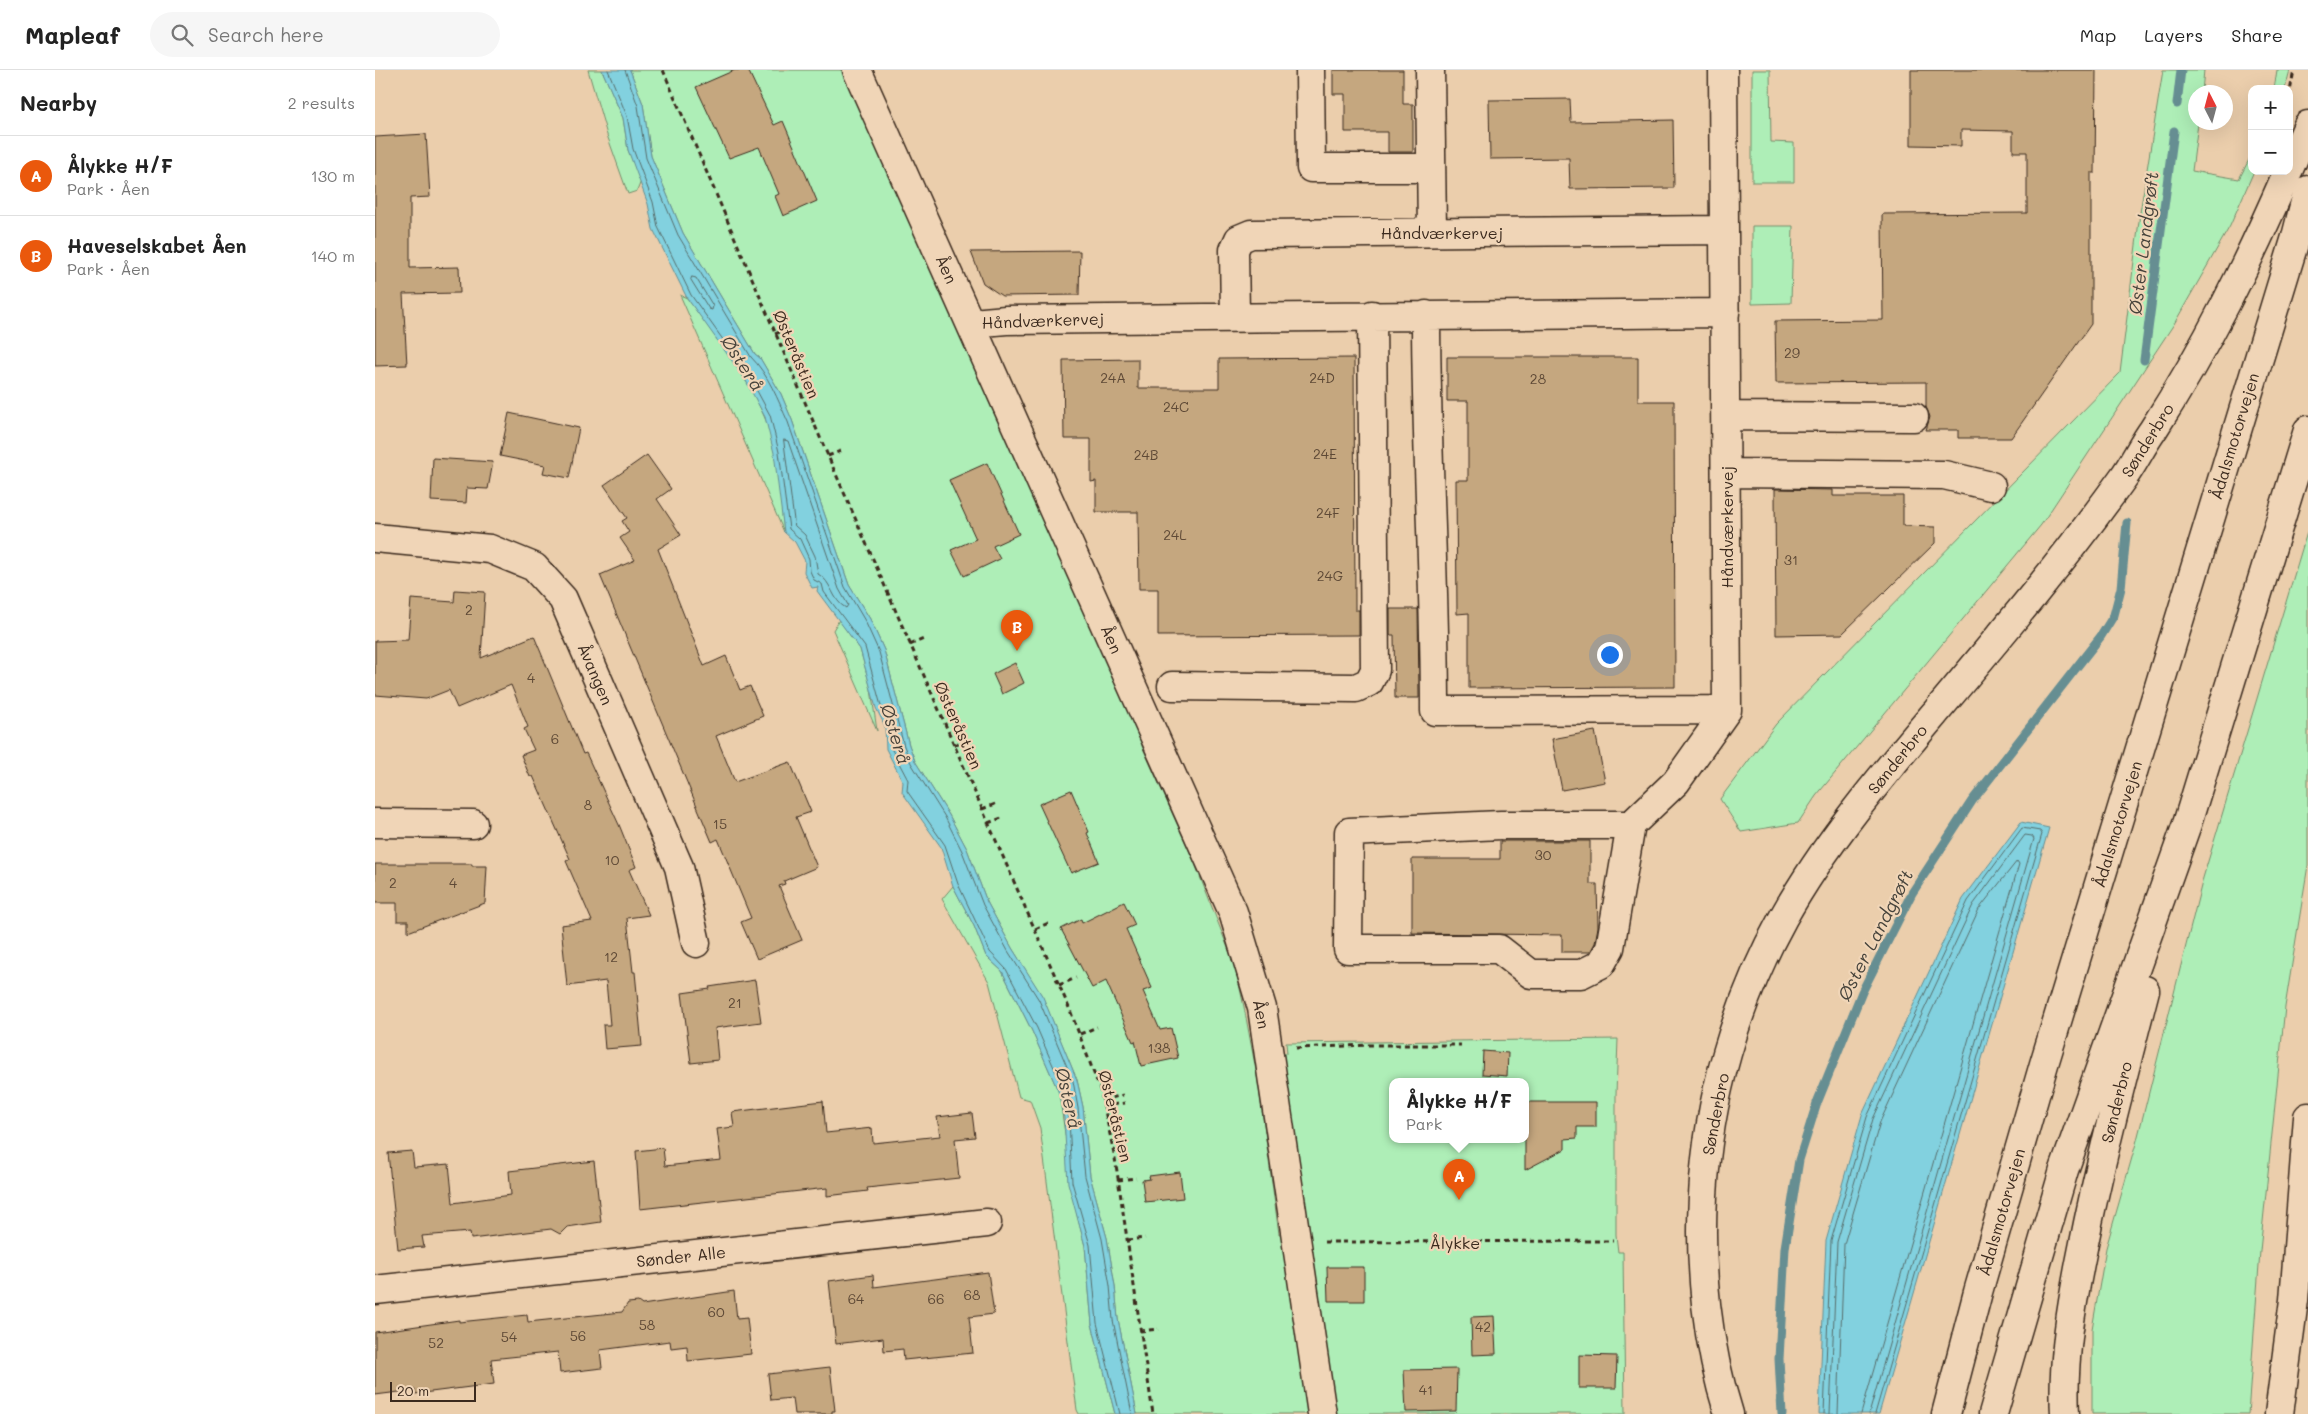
<!DOCTYPE html>
<html lang="en">
<head>
<meta charset="utf-8">
<style>
	body { margin:0; font-family:Mali,sans-serif; background:#f6f6f6; color:#222 }
	.controls { position:absolute; right:15px; top:15px; display:grid; overflow:hidden; border-radius:10px; box-shadow:0 5px 20px #0002 }
	.controls button { width:45px; height:45px; display:grid; place-items:center; padding:0; border:0; border-bottom:1px solid #e0e0e0; background:#fff; color:#222; font:25px sans-serif }
	.compass { position:absolute; left:1813px; top:15px; width:45px; height:45px; border-radius:50%; background:#fff; box-shadow:0 5px 20px #0002; rotate:354deg }
	.scale { position:absolute; left:15px; bottom:12px; width:86px; box-sizing:border-box; padding-left:5px; border:2px solid #3b2a1e; border-top:0; font-size:14px; line-height:18px; white-space:nowrap; color:#3b2a1e; -webkit-text-stroke:4px #f0d5b7; paint-order:stroke }
	.you { position:absolute; left:1234px; top:584px; width:18px; height:18px; margin:-12px; border:4px solid #fff; border-radius:50%; background:#1a73e8; box-shadow:0 0 0 8px #1a73e833 }
	.badge { display:grid; place-items:center; width:32px; height:32px; border-radius:50%; background:#ea580c; color:#fff; font-size:16px; font-weight:700 }
	.pin { position:absolute; translate:-50% -41px; filter:drop-shadow(0 1px 2px #0008) }
	.pin::after { content:''; position:absolute; top:26px; width:18px; height:15px; background:inherit; clip-path:polygon(0 0,100% 0,50% 100%) }
	.popup { position:absolute; left:1014px; top:1008px; width:140px; height:65px; box-sizing:border-box; display:grid; place-content:center; border-radius:10px; background:#fff; filter:drop-shadow(0 1px 4px #0005); font-size:16px; white-space:nowrap; color:#767676 }
	.popup b { font-size:19px; color:#222 }
	.popup::after { content:''; position:absolute; left:50%; top:100%; margin-left:-10px; border:10px solid transparent; border-top-color:#fff }
	.list { margin:0; padding:0; list-style:none }
	h2 { display:flex; justify-content:space-between; align-items:center; height:65px; margin:0; padding:0 20px; font-size:21px }
	h2 small { font-size:16px; font-weight:400; color:#767676 }
	.list li { display:grid; grid-template-columns:32px 1fr auto; gap:15px; align-items:center; box-sizing:border-box; height:80px; padding:0 20px; border-top:1px solid #e0e0e0 }
	.list b { display:block; font-size:19px; white-space:nowrap }
	.list p { margin:0; font-size:16px; white-space:nowrap; color:#767676 }
	.list em { font-size:16px; font-style:normal; color:#767676 }
	.icon { flex:none; width:28px; height:28px; fill:none; stroke:currentColor; stroke-width:2; stroke-linecap:round; stroke-linejoin:round }
	.map { position:relative; flex:none; width:1933px; height:1344px; overflow:hidden }
	header { display:flex; align-items:center; gap:30px; box-sizing:border-box; height:70px; padding:0 25px; background:#fff; border-bottom:1px solid #e0e0e0 }
	header strong { font-size:24px }
	nav { display:flex; gap:28px; margin-inline-start:auto; font-size:18px }
	.search { width:350px; height:45px; background:#f6f6f6; display:flex; align-items:center; gap:12px; box-sizing:border-box; padding:0 18px; border-radius:28px; color:#767676; font-size:19px }
	main { display:flex }
	aside { flex:1; background:#fff }
	.map>svg:first-child { display:block }
	.green { fill:#aeeeb7; stroke:#748c6a; fill-rule:evenodd }
	.water { fill:#82d1df; stroke:#668e92 }
	.lines { fill:none; stroke-linecap:round; stroke-linejoin:round }
	.shore { stroke:#576d6b; stroke-width:1 }
	.stream { stroke:#668e92; stroke-width:9 }
	.building { fill:#c5a77f; stroke:#3b2a1e }
	.minor-casing { stroke:#3b2a1e; stroke-width:31 }
	.highway-casing { stroke:#3b2a1e; stroke-width:31 }
	.path { stroke:#3b2a1e; stroke-width:3; stroke-dasharray:5 4; stroke-linecap:butt }
	.minor { stroke:#f0d5b7; stroke-width:28 }
	.highway { stroke:#f0d5b7; stroke-width:28 }
	.labels { text-anchor:middle; dominant-baseline:central; stroke-width:4.5; stroke-linejoin:round; paint-order:stroke }
	.number-label { font-size:14px; fill:#5e4936 }
	.street-label { font-size:16px; fill:#3b2a1e; stroke:#f0d5b7 }
	.water-label { font-size:18px; font-style:italic; fill:#46433b; stroke:#f0d5b7 }
</style>
</head>
<body>
<header>
<strong>Mapleaf</strong>
<div class="search"><svg class="icon" aria-label="search" viewBox="0 0 24 24"><circle cx="10" cy="10" r="6"/><path d="M15 15l6 6"/></svg>Search here</div>
<nav><a>Map</a><a>Layers</a><a>Share</a></nav>
</header>
<main>
<aside>
<h2>Nearby<small>2 results</small></h2>
<ul class="list">
<li><span class="badge">A</span><div><b>Ålykke H/F</b><p>Park · Åen</p></div><em>130 m</em></li>
<li><span class="badge">B</span><div><b>Haveselskabet Åen</b><p>Park · Åen</p></div><em>140 m</em></li>
</ul>
</aside>
<div class="map">
<svg width="1933" height="1344" viewBox="0 0 1933 1344">
	<rect width="100%" height="100%" fill="#ebceac"/>
	<filter id="ink" filterUnits="userSpaceOnUse"><feTurbulence type="fractalNoise" baseFrequency=".02" numOctaves="2"/><feDisplacementMap in="SourceGraphic" scale="10" xChannelSelector="R" yChannelSelector="G"/><feConvolveMatrix kernelMatrix="1 2 1 2 8 2 1 2 1" color-interpolation-filters="sRGB"/></filter>
	<g filter="url(#ink)">
		<path class="green" d="M 213,0 L 227,0 L 248,48 L 253,80 L 266,111 L 262,121 L 253,124 L 232,65 Z
			M 255,0 L 471,0 L 687,494 L 764,664 L 767,676 L 820,794 L 860,896 L 869,937 L 883,1011 L 904,1164 L 930,1159 L 904,983 L 912,983 L 911,973 L 1243,969 L 1241,1024 L 1241,1165 L 1243,1182 L 1248,1182 L 1250,1344 L 762,1344 L 743,1249 L 740,1216 L 732,1168 L 715,1106 L 708,1037 L 702,1010 L 668,928 L 637,878 L 612,832 L 592,779 L 574,745 L 540,691 L 534,675 L 509,580 L 495,549 L 474,515 L 417,350 L 406,324 L 385,288 L 380,284 L 308,163 L 276,86 L 268,34 ZM 1018,1011 L 1150,1011 L 1150,1069 L 1018,1069 Z
			M 1377,0 L 1395,0 L 1396,72 L 1419,73 L 1419,112 L 1377,112 Z
			M 1788,0 L 1829,0 L 1827,22 L 1820,22 L 1820,52 L 1823,53 L 1817,101 L 1864,109 L 1877,84 L 1877,101 L 1879,101 L 1855,156 L 1799,254 L 1666,455 L 1441,726 L 1423,753 L 1366,762 L 1345,729 L 1401,654 L 1745,303 L 1765,143 Z
			M 1902,0 L 1915,0 L 1910,19 L 1899,19 Z
			M 1377,156 L 1418,156 L 1416,233 L 1377,234 Z
			M 305,225 L 312,228 C 339,265 371,303 389,346 C 404,379 405,426 409,462 Z
			M 1933,459 L 1933,795 L 1910,937 L 1885,1181 L 1873,1344 L 1717,1344 L 1717,1259 L 1731,1178 L 1762,1070 L 1828,808 Z
			M 464,550 L 485,579 L 496,619 L 502,661 L 458,560 Z
			M 578,816 L 599,856 L 611,886 L 627,901 L 657,961 L 684,1023 L 702,1145 L 710,1176 L 717,1254 L 740,1344 L 704,1344 L 702,1340 L 665,1058 L 655,1030 L 644,1027 L 614,912 L 567,829 Z"/>
		<path class="water" d="M 227,0 L 255,0 L 268,34 L 276,86 L 308,163 L 380,284 L 385,288 L 406,324 L 417,350 L 474,515 L 495,549 L 509,580 L 534,675 L 540,691 L 574,745 L 592,779 L 612,832 L 637,878 L 668,927 L 702,1010 L 708,1037 L 715,1106 L 732,1168 L 740,1216 L 743,1249 L 762,1344 L 740,1344 L 717,1254 L 710,1176 L 693,1113 L 689,1048 L 684,1023 L 657,961 L 627,901 L 611,886 L 599,856 L 578,816 L 566,777 L 527,722 L 528,712 L 511,679 L 510,656 L 501,638 L 485,579 L 442,521 L 443,517 L 437,518 L 429,502 L 430,491 L 420,472 L 409,462 L 399,383 L 390,347 L 370,309 L 312,228 L 278,159 L 273,134 L 253,80 L 248,48 Z
			M 1646,752 L 1674,758 L 1504,1344 L 1444,1344 L 1451,1171 L 1487,1045 L 1588,829 Z"/>
		<g class="lines">
			<path class="shore" d="M 233,0 L 252,46 L 258,79 L 278,132 L 283,157 L 316,225 L 374,306 L 395,345 L 404,382 L 414,459 L 425,469 L 434,489 L 435,501 L 439,510 L 447,514 L 449,522 L 490,577 L 506,636 L 515,654 L 516,678 L 533,710 L 532,721 L 570,775 L 583,814 L 615,882 L 631,899 L 662,958 L 689,1021 L 694,1048 L 697,1112 L 715,1175 L 722,1253 L 745,1344
				M 250,0 L 263,36 L 271,88 L 303,165 L 376,287 C 393,304 403,330 413,352 L 470,517 L 490,551 L 504,582 L 529,676 L 536,693 L 570,747 L 587,781 L 608,835 L 633,881 L 664,930 L 698,1011 L 703,1038 L 710,1106 L 727,1169 L 735,1216 L 738,1250 L 757,1344
				M 317,207 L 321,208 L 338,236 L 337,240 L 334,239 L 316,210 Z
				M 409,370 L 413,371 L 464,519 L 473,535 L 471,538 C 457,531 457,511 443,504 L 440,486 L 430,465 L 420,456 Z
				M 1449,1344 L 1456,1171 L 1492,1047 L 1593,831 L 1647,758 L 1665,761 L 1667,764 L 1500,1344
				M 1455,1344 L 1462,1172 L 1498,1049 L 1598,835 L 1650,765 L 1657,766 L 1659,769 L 1494,1344
				M 1463,1344 L 1469,1174 L 1505,1052 L 1604,839 L 1642,791 L 1644,794 L 1486,1344"/>
			<path class="stream" d="M 1802,34 L 1806,0
				M 1769,290 L 1799,61
				M 1407,1344 L 1404,1289 L 1410,1178 L 1424,1090 L 1442,1033 L 1487,922 L 1537,823 L 1597,731 L 1726,566 L 1739,545 L 1746,518 L 1752,453"/>
		</g>
		<path class="building" d="M 360,0 L 373,0 L 399,55 L 408,51 L 442,131 L 408,146 L 400,126 L 404,124 L 384,77 L 354,88 L 321,17 Z
			M 958,0 L 1028,0 L 1028,34 L 1038,34 L 1038,82 L 1013,82 L 1013,62 L 970,62 L 970,24 L 958,24 Z
			M 1536,0 L 1721,0 L 1720,103 L 1716,103 L 1716,254 L 1636,368 L 1583,368 L 1583,360 L 1551,360 L 1555,347 L 1551,337 L 1551,312 L 1401,313 L 1400,251 L 1508,250 L 1507,144 L 1652,143 L 1652,82 L 1638,82 L 1638,61 L 1586,60 L 1586,76 L 1536,75 Z
			M 1195,29 L 1196,52 L 1298,50 L 1299,118 L 1195,119 L 1194,88 L 1115,89 L 1114,30 Z
			M 51,64 L 55,127 L 35,128 L 35,198 L 84,197 L 85,223 L 28,224 L 32,295 L 0,296 L 0,67 Z
			M 705,181 L 704,225 L 627,226 L 608,213 L 596,182 Z
			M 1072,287 L 1263,287 L 1263,331 L 1299,331 L 1300,617 L 1094,618 L 1094,543 L 1082,544 L 1081,410 L 1093,410 L 1093,331 L 1072,331 Z
			M 979,288 L 980,540 L 984,540 L 984,565 L 783,566 L 783,519 L 764,519 L 763,442 L 721,442 L 721,411 L 716,412 L 716,369 L 689,369 L 688,290 L 763,289 L 763,318 L 844,318 L 844,289 Z
			M 134,343 L 204,358 L 194,408 L 168,403 L 170,395 L 125,386 Z
			M 272,385 L 296,419 L 282,429 L 306,465 L 283,479 L 329,596 L 351,586 L 365,620 L 375,616 L 388,646 L 341,666 L 360,712 L 415,692 L 436,742 L 421,747 L 442,797 L 409,811 L 410,814 L 404,816 L 427,870 L 382,889 L 366,852 L 376,848 L 343,769 L 337,772 L 225,505 L 260,490 L 245,468 L 254,462 L 247,451 L 252,448 L 229,415 Z
			M 58,388 L 118,392 L 113,419 L 92,418 L 91,433 L 56,431 Z
			M 612,393 L 644,464 L 618,476 L 625,489 L 589,506 L 576,480 L 601,469 L 574,410 Z
			M 1400,419 L 1458,420 L 1458,426 L 1528,426 L 1528,456 L 1560,457 L 1560,473 L 1467,564 L 1401,565 Z
			M 80,520 L 110,522 L 106,588 L 159,566 L 208,684 L 211,683 L 245,757 L 261,797 L 254,800 L 274,845 L 252,848 L 258,902 L 260,902 L 267,976 L 230,979 L 228,955 L 235,955 L 231,911 L 192,916 L 186,855 L 217,851 L 191,791 L 195,789 L 158,706 L 155,707 L 146,685 L 159,680 L 149,659 L 153,657 L 136,615 L 82,638 L 74,620 L 51,629 L 0,625 L 0,571 L 33,570 L 36,529 L 79,532 Z
			M 1015,539 L 1043,539 L 1044,628 L 1020,628 L 1019,565 L 1015,565 Z
			M 640,593 L 649,613 L 627,624 L 618,604 Z
			M 1220,661 L 1230,712 L 1187,720 L 1177,669 Z
			M 696,720 L 714,762 L 712,763 L 724,792 L 696,803 L 664,734 Z
			M 1125,771 L 1215,771 L 1215,814 L 1222,814 L 1223,857 L 1220,873 L 1215,882 L 1187,882 L 1187,865 L 1037,863 L 1037,789 L 1125,789 Z
			M 0,794 L 97,794 L 97,796 L 112,796 L 110,833 L 33,862 L 33,851 L 22,851 L 22,833 L 0,833 Z
			M 749,832 L 760,855 L 751,859 L 777,918 L 768,921 L 785,960 L 796,958 L 803,988 L 766,996 L 760,971 L 758,972 L 731,911 L 717,918 L 686,859 L 706,849 L 707,853 Z
			M 380,910 L 386,952 L 340,958 L 343,990 L 316,993 L 307,923 L 335,919 L 334,917 Z
			M 1108,981 L 1133,983 L 1132,1006 L 1107,1004 Z
			M 448,1031 L 451,1063 L 497,1058 L 498,1073 L 565,1066 L 562,1047 L 597,1043 L 600,1067 L 580,1069 L 584,1108 L 492,1118 L 493,1121 L 452,1126 L 452,1118 L 265,1139 L 261,1081 L 288,1078 L 290,1096 L 346,1090 L 342,1059 L 359,1057 L 357,1042 Z
			M 1150,1032 L 1221,1032 L 1221,1057 L 1202,1057 L 1202,1068 L 1190,1069 L 1190,1079 L 1150,1100 Z
			M 37,1081 L 39,1097 L 74,1094 L 78,1133 L 136,1125 L 134,1101 L 219,1091 L 226,1152 L 192,1157 L 185,1164 L 176,1159 L 96,1169 L 95,1162 L 47,1166 L 49,1177 L 23,1179 L 13,1083 Z
			M 805,1102 L 808,1128 L 770,1132 L 767,1110 L 775,1109 L 774,1106 Z
			M 952,1197 L 989,1197 L 989,1231 L 953,1231 Z
			M 613,1202 L 619,1244 L 594,1247 L 598,1283 L 529,1290 L 528,1279 L 509,1281 L 508,1268 L 461,1274 L 454,1211 L 498,1205 L 499,1217 Z
			M 359,1221 L 362,1249 L 372,1248 L 376,1284 L 313,1291 L 312,1276 L 296,1278 L 295,1271 L 225,1280 L 227,1298 L 185,1303 L 183,1282 L 116,1289 L 119,1314 L 40,1324 L 40,1320 L 0,1325 L 0,1262 L 84,1250 L 84,1252 L 152,1245 L 153,1252 L 247,1242 L 253,1233 L 263,1232 L 267,1235 Z
			M 1119,1246 L 1121,1284 L 1097,1285 L 1096,1247 Z
			M 1204,1285 L 1242,1286 L 1241,1318 L 1204,1318 Z
			M 455,1297 L 460,1341 L 457,1341 L 457,1344 L 419,1344 L 417,1328 L 396,1330 L 393,1304 Z
			M 1082,1299 L 1081,1341 L 1031,1342 L 1029,1300 Z"/>
		<g class="lines">
			<defs>
				<path id="minor" d="M 482,0 L 858,842 L 887,938 L 947,1344
					M 935,0 L 936,98 L 1056,98
					M 1055,0 L 1057,162
					M 1348,0 L 1352,640
					M 1914,99 L 1933,55
					M 1051,245 C 1051,377 1060,509 1060,641 L 1352,640
					M 860,246 L 859,180 L 864,169 L 876,164 L 1349,160
					M 597,253 L 631,250 L 1350,243
					M 1351,346 L 1539,347
					M 1351,403 L 1569,405 L 1616,416
					M 0,468 L 115,479 L 159,497 L 188,529 L 304,797 L 321,873
					M 797,616 L 981,618 L 994,612 L 1000,600 L 997,245
					M 0,753 L 98,754
					M 1256,755 L 1235,878 L 1226,894 L 1206,904 L 1156,904 L 1124,879 L 973,879 L 974,762 L 1126,755 L 1256,755 L 1301,712 L 1352,640
					M 0,1220 L 612,1153
					M 1354,1344 C 1332,1275 1324,1198 1328,1126 C 1333,1029 1361,933 1408,848 C 1450,773 1506,707 1561,642 C 1625,566 1690,489 1748,408 C 1759,393 1767,375 1778,360 C 1832,276 1873,193 1913,101
					M 1618,1344 L 1689,1100 L 1812,754 L 1933,360
					M 1690,1344 C 1687,1289 1697,1232 1708,1178 C 1725,1091 1748,1006 1770,920
					M 1904,1344 L 1919,1230 L 1933,1047"/>
				<path id="highway" d="M 1571,1344 L 1603,1222 L 1669,994 L 1921,167 L 1933,120"/>
			</defs>
			<use href="#minor" class="minor-casing"/>
			<use href="#highway" class="highway-casing"/>
			<path class="path" d="M 288,0 L 453,386 L 695,940 L 726,1022 L 740,1088 L 778,1344
				M 1914,27 L 1919,0
				M 400,264 L 415,258
				M 453,386 L 468,380
				M 535,575 L 551,568
				M 579,675 L 595,668
				M 607,739 L 623,733
				M 613,753 L 629,747
				M 660,859 L 676,852
				M 684,915 L 701,908
				M 705,964 L 722,957
				M 921,978 L 995,975 L 1086,975
				M 728,1030 L 748,1025
				M 729,1036 L 750,1033
				M 743,1110 L 761,1108
				M 752,1170 L 770,1168
				M 949,1172 L 1238,1171
				M 765,1261 L 783,1259"/>
			<use href="#minor" class="minor"/>
			<use href="#highway" class="highway"/>
		</g>
	</g>
	<g class="labels">
		<g class="number-label">
			<text x="1417" y="282">29</text>
			<text x="738" y="307">24A</text>
			<text x="947" y="307">24D</text>
			<text x="1163" y="308">28</text>
			<text x="801" y="336">24C</text>
			<text x="950" y="383">24E</text>
			<text x="771" y="384">24B</text>
			<text x="953" y="442">24F</text>
			<text x="800" y="464">24L</text>
			<text x="1416" y="489">31</text>
			<text x="955" y="505">24G</text>
			<text x="94" y="539">2</text>
			<text x="156" y="607">4</text>
			<text x="180" y="668">6</text>
			<text x="213" y="734">8</text>
			<text x="345" y="753">15</text>
			<text x="1168" y="784">30</text>
			<text x="237" y="789">10</text>
			<text x="18" y="812">2</text>
			<text x="78" y="812">4</text>
			<text x="236" y="886">12</text>
			<text x="360" y="932">21</text>
			<text x="784" y="977">138</text>
			<text x="597" y="1224">68</text>
			<text x="481" y="1228">64</text>
			<text x="561" y="1228">66</text>
			<text x="341" y="1241">60</text>
			<text x="272" y="1254">58</text>
			<text x="1108" y="1256">42</text>
			<text x="203" y="1265">56</text>
			<text x="134" y="1266">54</text>
			<text x="61" y="1272">52</text>
			<text x="1051" y="1319">41</text>
		</g>
		<g class="street-label">
			<text x="1067" y="162">Håndværkervej</text>
			<text transform="translate(572 199) rotate(66)">Åen</text>
			<text transform="translate(668 250) rotate(-2)">Håndværkervej</text>
			<text transform="translate(422 284) rotate(67)">Østeråstien</text>
			<text transform="translate(1859 366) rotate(-73)">Ådalsmotorvejen</text>
			<text transform="translate(1772 370) rotate(-58)">Sønderbro</text>
			<text transform="translate(1351 457) rotate(-90)">Håndværkervej</text>
			<text transform="translate(737 569) rotate(66)">Åen</text>
			<text transform="translate(221 604) rotate(67)">Åvangen</text>
			<text transform="translate(584 655) rotate(66)">Østeråstien</text>
			<text transform="translate(1522 689) rotate(-51)">Sønderbro</text>
			<text transform="translate(1742 754) rotate(-73)">Ådalsmotorvejen</text>
			<text transform="translate(887 944) rotate(79)">Åen</text>
			<text transform="translate(1741 1032) rotate(-76)">Sønderbro</text>
			<text transform="translate(1340 1044) rotate(-79)">Sønderbro</text>
			<text transform="translate(741 1046) rotate(76)">Østeråstien</text>
			<text transform="translate(1626 1142) rotate(-74)">Ådalsmotorvejen</text>
			<text x="1080" y="1172">Ålykke</text>
			<text transform="translate(306 1186) rotate(-6)">Sønder Alle</text>
		</g>
		<g class="water-label">
			<text transform="translate(1768 173) rotate(-83)">Øster Landgrøft</text>
			<text transform="translate(368 293) rotate(57)">Østerå</text>
			<text transform="translate(521 664) rotate(73)">Østerå</text>
			<text transform="translate(1500 865) rotate(-63)">Øster Landgrøft</text>
			<text transform="translate(694 1028) rotate(77)">Østerå</text>
		</g>
	</g>
</svg>
<div class="controls">
<button>+</button>
<button>−</button>
</div>
<svg class="compass" viewBox="-18 -18 36 36"><path d="M0-13l5 13h-10z" fill="#e53935"/><path d="M0 13l5-13h-10z" fill="#767676"/></svg>
<div class="scale">20 m</div>
<div class="you"></div>
<div class="pin badge" style="left:1084px;top:1130px">A</div>
<div class="popup"><b>Ålykke H/F</b>Park</div>
<div class="pin badge" style="left:642px;top:581px">B</div>
</div>
</main>
</body>
</html>
